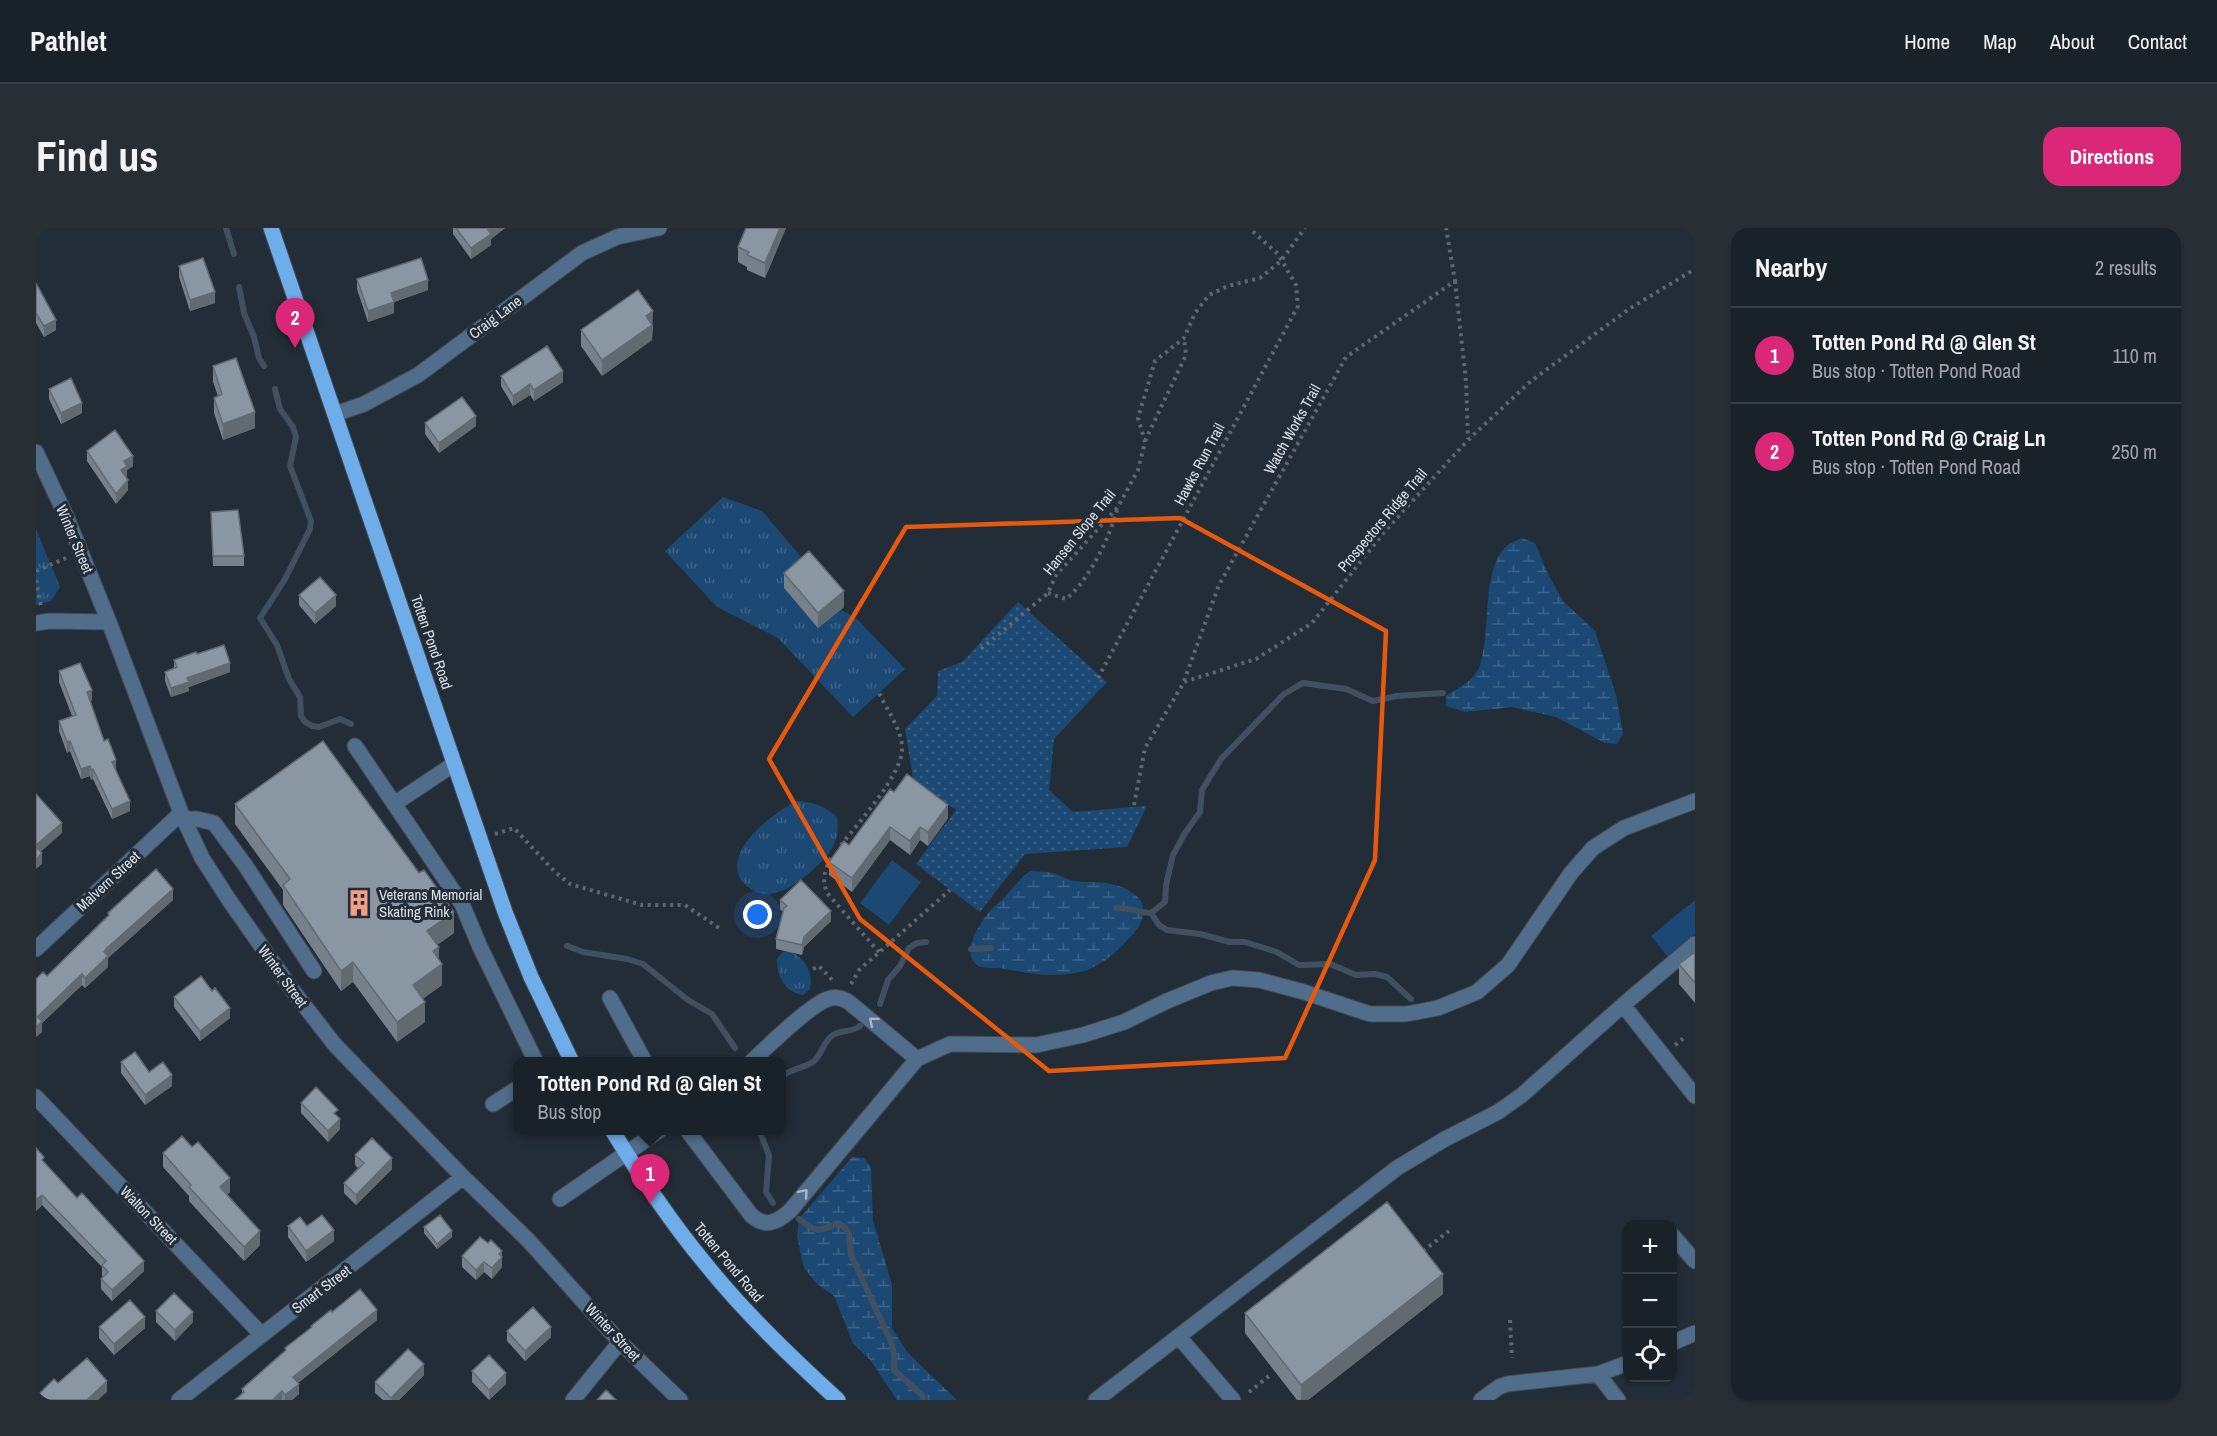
<!DOCTYPE html>
<html lang="en">
<head>
<meta charset="utf-8">
<style>
	body { margin:0; font-family:"Archivo Narrow",sans-serif; background:#272f35; color:#f1f3f6 }
	.controls { position:absolute; right:18px; bottom:18px; display:grid; overflow:hidden; border-radius:12px; box-shadow:0 2px 4px #0004 }
	.controls button { width:54px; height:54px; display:grid; place-items:center; padding:0; border:0; border-bottom:2px solid #383f46; background:#1a2229; color:#f1f3f6; font:30px sans-serif }
	.you { position:absolute; left:722px; top:687px; width:21px; height:21px; margin:-15px; border:4px solid #fff; border-radius:50%; background:#1a73e8; box-shadow:0 0 0 9px #1a73e833 }
	.badge { display:grid; place-items:center; width:39px; height:39px; border-radius:50%; background:#db2777; color:#fff; font-size:20px; font-weight:700 }
	.pin { position:absolute; translate:-50% -50px; filter:drop-shadow(0 2px 3px #0008) }
	.pin::after { content:''; position:absolute; top:32px; width:21px; height:18px; background:inherit; clip-path:polygon(0 0,100% 0,50% 100%) }
	.popup { position:absolute; left:477px; top:829px; width:273px; height:78px; box-sizing:border-box; display:grid; place-content:center; border-radius:12px; background:#1a2229; filter:drop-shadow(0 2px 4px #0005); font-size:20px; white-space:nowrap; color:#9fa4a8 }
	.popup b { font-size:22px; color:#f1f3f6 }
	.popup::after { content:''; position:absolute; left:50%; top:100%; margin-left:-12px; border:12px solid transparent; border-top-color:#1a2229 }
	.list { margin:0; padding:0; list-style:none }
	h2 { display:flex; justify-content:space-between; align-items:center; height:78px; margin:0; padding:0 24px; font-size:26px }
	h2 small { font-size:20px; font-weight:400; color:#9fa4a8 }
	.list li { display:grid; grid-template-columns:39px 1fr auto; gap:18px; align-items:center; box-sizing:border-box; height:96px; padding:0 24px; border-top:2px solid #383f46 }
	.list b { display:block; font-size:22px; white-space:nowrap }
	.list p { margin:0; font-size:20px; white-space:nowrap; color:#9fa4a8 }
	.list em { font-size:20px; font-style:normal; color:#9fa4a8 }
	.icon { flex:none; width:33px; height:33px; fill:none; stroke:currentColor; stroke-width:2; stroke-linecap:round; stroke-linejoin:round }
	.map { position:relative; flex:none; width:1659px; height:1172px; overflow:hidden; border-radius:18px }
	header { display:flex; align-items:center; gap:36px; box-sizing:border-box; height:84px; padding:0 30px; background:#1a2229; border-bottom:2px solid #383f46 }
	header strong { font-size:28px }
	nav { display:flex; gap:33px; margin-inline-start:auto; font-size:21px }
	.intro { display:flex; align-items:center; justify-content:space-between; box-sizing:border-box; height:144px; padding:0 36px }
	h1 { margin:0; font-size:42px }
	.button { padding:15px 27px; border-radius:18px; background:#db2777; color:#fff; font-size:21px; font-weight:700 }
	main { display:flex; gap:36px; padding:0 36px }
	aside { flex:1; background:#1a2229; border-radius:18px; box-shadow:0 2px 4px #0004 }
	.map>svg:first-child { display:block }
	.grass { fill:url(#grass-dots) }
	.wetland { fill:url(#wetland-marsh) }
	.park { fill:url(#park-tufts) }
	.pitch { fill:#1b4974 }
	.lines { fill:none; stroke-linecap:round; stroke-linejoin:round }
	.stream { stroke:#415061; stroke-width:6 }
	.minor-casing { stroke:#404a53; stroke-width:17 }
	.major-casing { stroke:#404a53; stroke-width:17 }
	.path { stroke:#5e666f; stroke-width:4; stroke-dasharray:3 4.5; stroke-linecap:butt }
	.minor { stroke:#506d8b; stroke-width:15 }
	.major { stroke:#6fadea; stroke-width:15 }
	.wall { fill:#77818b }
	.shaded-wall { fill:#616971 }
	.building { fill:#8a96a2; stroke:#616971; stroke-width:1.5 }
	.oneway { stroke:#aab8c7 }
	.marked { fill:none; stroke:#e8590c; stroke-width:4.5; stroke-linejoin:round }
	.labels { text-anchor:middle; dominant-baseline:central; stroke-width:6; stroke-linejoin:round; paint-order:stroke }
	.street-label { font-size:15px; fill:#dae0e7; stroke:#232d37 }
	.poi-label { font-size:15px; fill:#dae0e7; stroke:#232d37; text-anchor:start }
</style>
</head>
<body>
<header>
<strong>Pathlet</strong>
<nav><a>Home</a><a>Map</a><a>About</a><a>Contact</a></nav>
</header>
<div class="intro"><h1>Find us</h1><a class="button">Directions</a></div>
<main>
<div class="map">
<svg width="1659" height="1172" viewBox="0 0 1659 1172">
	<defs>
		<pattern id="grass-dots" width="8" height="8" patternUnits="userSpaceOnUse" patternTransform="scale(1.5)"><rect width="8" height="8" fill="#1b4974"/><path d="M2 2h.1M6 6h.1" fill="none" stroke="#3c6388" stroke-width="1.8" stroke-linecap="round"/></pattern>
		<pattern id="wetland-marsh" width="20" height="14" patternUnits="userSpaceOnUse" patternTransform="scale(1.5)"><rect width="20" height="14" fill="#1b4974"/><path d="M1 5h8M5 5V1M11 12h8M15 12V8" fill="none" stroke="#3c6388"/></pattern>
		<pattern id="park-tufts" width="24" height="20" patternUnits="userSpaceOnUse" patternTransform="scale(1.5)"><rect width="24" height="20" fill="#1b4974"/><path d="M3 7l-1-3M5 7V3M7 7l1-3M15 17l-1-3M17 17v-4M19 17l1-3" fill="none" stroke="#3c6388"/></pattern>
	</defs>
	<rect width="100%" height="100%" fill="#232d37"/>
	<path class="grass" d="M 982,374 L 1071,454 L 1018,511 L 1013,562 L 1037,584 L 1111,578 L 1091,619 L 989,626 L 944,684 L 880,636 L 920,582 L 877,550 L 869,501 L 901,468 L 902,443 L 926,434 Z"/>
	<path class="wetland" d="M 1486,310 L 1499,315 L 1511,344 L 1527,373 L 1559,403 L 1580,467 L 1587,505 L 1581,516 L 1569,515 L 1520,489 L 1476,479 L 1429,484 L 1410,478 L 1410,468 C 1421,461 1435,454 1442,442 C 1445,437 1446,429 1447,424 C 1454,394 1446,337 1473,316 C 1477,314 1482,312 1486,310 Z
		M 994,643 C 1001,644 1009,643 1017,645 C 1024,647 1031,652 1038,653 C 1052,655 1066,653 1079,657 C 1107,664 1117,684 1097,706 C 1083,721 1070,735 1051,742 C 1024,751 996,746 969,741 C 960,738 946,743 939,735 C 926,721 945,693 955,682 C 959,677 965,674 969,669 C 977,660 983,651 994,643 Z
		M 816,929 L 828,930 L 835,940 L 837,992 L 856,1057 L 856,1100 L 871,1124 L 921,1172 L 861,1172 L 835,1133 L 817,1115 L 798,1068 L 781,1056 L 768,1040 L 761,1009 L 763,991 Z"/>
	<path class="park" d="M 687,269 L 726,283 L 808,379 L 805,382 L 819,389 L 869,441 L 817,489 L 742,410 L 681,379 L 629,323 Z
		M 0,301 L 24,359 L 15,373 L 0,377 Z
		M 761,573 C 778,574 788,578 801,589 C 804,610 797,624 781,638 C 764,654 735,678 712,659 C 706,654 701,648 701,639 C 701,612 739,584 761,573 Z
		M 751,723 C 768,727 778,744 774,761 L 767,767 C 748,764 741,748 741,731 L 747,724 Z"/>
	<path class="pitch" d="M 856,632 L 885,654 L 853,697 L 824,675 Z
		M 1659,672 L 1659,706 L 1631,728 L 1615,708 Z"/>
	<g class="lines">
		<path class="stream" d="M 190,0 L 198,26
			M 203,59 L 208,85 L 218,109 L 223,130 L 228,138
			M 239,161 L 244,181 L 257,199 L 260,209 L 254,238 L 275,293 L 274,301 L 249,351 L 224,390 L 241,417 L 253,451 L 264,469 L 265,488 L 269,494 L 276,498 L 283,499 L 304,491 L 315,496
			M 1080,680 C 1094,679 1102,685 1115,685 L 1129,674 L 1130,657 L 1137,627 L 1149,605 L 1164,584 L 1166,562 L 1185,531 L 1248,466 L 1267,455 L 1310,461 L 1337,473 L 1361,468 L 1407,465
			M 1115,685 L 1123,697 L 1131,702 L 1164,706 L 1194,714 L 1209,714 L 1241,724 L 1263,737 L 1294,736 L 1320,747 L 1339,746 L 1351,749 L 1375,771
			M 531,718 L 547,724 L 591,731 L 607,736 L 652,772 L 676,786 L 699,820
			M 935,721 L 955,720
			M 844,776 L 852,752 L 864,738 L 873,720 L 881,715 L 890,714
			M 746,848 C 756,841 767,840 777,834 C 786,827 787,813 797,807 C 806,801 815,805 824,798
			M 723,902 L 733,927 L 730,964 L 737,975
			M 763,991 C 781,1005 781,1004 802,995 L 809,1000 L 813,1006 L 815,1027 L 855,1114 L 858,1127 L 858,1142 L 886,1167 L 887,1172"/>
		<defs>
			<path id="minor" d="M 299,186 L 328,176 L 382,147 L 546,25 L 581,9 L 623,0
				M 0,224 L 31,290 L 73,394 L 145,585 L 166,630 L 193,672 L 257,763 L 299,817 L 427,949 L 492,1012 L 584,1114 L 644,1172
				M 0,395 L 14,393 L 73,394
				M 319,518 L 426,676 L 444,719 L 500,834
				M 358,576 L 418,536
				M 149,591 L 161,591 L 178,595 L 209,637 L 278,743
				M 0,721 L 145,585
				M 574,770 L 609,834
				M 1587,777 L 1659,868
				M 715,834 C 730,820 775,776 792,771 C 800,768 807,770 814,775 L 881,831
				M 0,869 L 225,1106
				M 457,876 L 482,860
				M 651,902 L 715,987 C 729,1000 740,995 754,983 L 881,831 L 914,816 L 1000,817 L 1047,807 L 1088,794 L 1131,773 L 1175,755 L 1196,750 L 1223,752 L 1268,764 L 1334,786 L 1370,786 L 1402,780 L 1441,764 L 1472,737 L 1535,645 L 1557,620 L 1588,600 L 1659,573
				M 524,971 L 624,902
				M 1636,1007 L 1659,1033
				M 1143,1109 L 1197,1172
				M 1636,1115 L 1659,1105
				M 1562,1146 L 1582,1172
				M 143,1172 L 427,949
				M 537,1172 L 584,1114
				M 1060,1172 L 1361,940 L 1409,911 L 1462,884 L 1486,867 L 1587,777 L 1659,716
				M 1445,1172 L 1463,1159 L 1471,1156 L 1562,1146 L 1592,1135"/>
			<path id="major" d="M 235,0 L 469,684 L 495,749 L 536,834
				M 576,902 C 604,948 634,993 668,1034 C 708,1084 755,1129 802,1172"/>
		</defs>
		<use href="#minor" class="minor-casing"/>
		<use href="#major" class="major-casing"/>
		<path class="path" d="M 1419,53 L 1430,153 L 1432,211
			M 1109,213 L 1150,127 L 1148,110
			M 0,343 L 30,330
			M 0,352 L 5,379
			M 1012,365 L 1030,371 C 1053,352 1073,311 1081,282
			M 945,421 L 1012,365 L 1020,347 L 1082,279 L 1102,242 L 1109,214 L 1102,190 L 1119,133 L 1148,110 L 1159,85 L 1173,67 L 1192,58 L 1224,50 L 1245,33 L 1269,0
			M 1062,450 L 1262,78 L 1260,57 L 1242,26 L 1215,2
			M 1148,453 L 1183,357 L 1310,129 L 1419,53 L 1410,0
			M 1098,577 L 1109,520 L 1148,454 L 1220,431 L 1276,395 L 1349,303 L 1432,212 L 1495,153 L 1593,81 L 1659,41
			M 459,606 L 478,600 L 519,644 L 534,656 L 606,677 L 649,677 L 686,702
			M 805,617 C 822,595 867,546 866,520 C 866,502 851,482 843,465
			M 795,630 C 788,643 786,652 791,665 L 843,724
			M 777,741 L 783,738 L 798,754
			M 815,756 L 823,742 L 914,662
			M 1639,817 L 1649,809
			M 1387,1023 L 1413,1003
			M 1474,1092 L 1476,1130
			M 1213,1164 L 1233,1148"/>
		<use href="#minor" class="minor"/>
		<use href="#major" class="major"/>
	</g>
	<path class="wall" d="M 417,0 L 469,0 L 455,11 L 455,17 L 435,31 L 417,6 Z
		M 710,0 L 750,0 L 729,50 L 711,42 L 711,39 L 702,34 L 702,19 Z
		M 143,38 L 179,75 L 154,83 L 143,49 Z
		M 321,51 L 392,62 L 358,74 L 358,85 L 332,94 L 321,61 Z
		M 0,55 L 20,102 L 8,109 L 0,95 Z
		M 617,98 L 616,112 L 566,148 L 545,118 L 545,102 Z
		M 177,138 L 219,200 L 187,212 L 178,185 L 178,170 L 182,168 L 177,154 Z
		M 465,148 L 527,154 L 498,173 L 494,167 L 477,178 L 465,158 Z
		M 13,161 L 46,185 L 25,196 L 13,171 Z
		M 389,195 L 440,198 L 403,225 L 389,206 Z
		M 51,223 L 97,238 L 91,242 L 91,248 L 90,249 L 92,262 L 80,276 L 51,233 Z
		M 175,284 L 208,328 L 208,338 L 177,338 Z
		M 748,345 L 808,379 L 782,400 L 748,360 Z
		M 263,367 L 300,378 L 279,396 L 263,377 Z
		M 161,426 L 194,444 L 153,459 L 153,463 L 135,469 L 129,453 L 129,444 L 138,440 L 138,432 Z
		M 23,443 L 56,472 L 54,473 L 68,513 L 80,542 L 94,583 L 76,591 L 57,551 L 55,552 L 54,548 L 45,551 L 34,523 L 31,525 L 23,503 L 23,493 L 36,488 L 23,454 Z
		M 858,564 L 912,590 L 892,618 L 884,612 L 874,627 L 854,612 L 816,664 L 793,647 L 793,634 L 813,617 Z
		M 199,576 L 418,705 L 401,717 L 406,757 L 386,771 L 389,794 L 361,814 L 317,754 L 305,763 L 247,677 L 247,662 L 199,596 Z
		M 137,672 L 72,730 L 72,739 L 49,760 L 46,757 L 6,795 L 6,804 L 0,809 L 0,751 L 11,748 L 72,688 L 72,685 Z
		M 744,672 L 795,693 L 768,719 L 766,727 L 740,721 L 740,711 L 747,684 L 744,681 Z
		M 1659,724 L 1659,775 L 1643,756 L 1643,736 Z
		M 138,769 L 194,790 L 164,813 L 138,779 Z
		M 85,834 L 113,844 L 136,858 L 109,877 L 85,845 Z
		M 265,875 L 302,888 L 304,901 L 292,914 L 265,885 Z
		M 0,920 L 8,935 L 108,1043 L 76,1073 L 65,1061 L 65,1051 L 67,1049 L 66,1048 L 66,1039 L 6,977 L 0,983 Z
		M 127,925 L 194,964 L 191,967 L 224,1017 L 208,1033 L 153,973 L 153,968 L 127,939 Z
		M 319,927 L 356,941 L 320,977 L 308,965 L 308,955 L 322,940 L 319,937 Z
		M 252,998 L 271,998 L 298,1013 L 270,1034 L 252,1009 Z
		M 388,999 L 416,1009 L 401,1021 L 388,1005 Z
		M 452,1015 L 466,1023 L 466,1039 L 456,1051 L 448,1044 L 440,1052 L 426,1039 L 426,1028 Z
		M 1407,1066 L 1272,1172 L 1261,1172 L 1209,1105 L 1209,1085 Z
		M 120,1083 L 157,1094 L 139,1113 L 120,1094 Z
		M 296,1084 L 341,1092 L 262,1155 L 263,1166 L 256,1172 L 199,1172 L 206,1165 L 206,1161 L 249,1123 L 249,1120 L 275,1100 L 275,1098 Z
		M 63,1099 L 109,1100 L 78,1127 L 63,1110 Z
		M 471,1103 L 515,1109 L 489,1133 L 471,1113 Z
		M 436,1143 L 470,1156 L 453,1172 L 436,1154 Z
		M 388,1147 L 363,1172 L 347,1172 L 339,1165 L 339,1154 Z"/>
	<path class="shaded-wall" d="M 455,0 L 469,0 L 455,11 L 455,17 L 435,31 L 435,20 Z
		M 744,0 L 750,0 L 729,50 L 729,35 Z
		M 392,52 L 392,62 L 355,75 L 355,65 Z
		M 179,64 L 179,75 L 154,83 L 154,72 Z
		M 358,74 L 358,85 L 332,94 L 332,83 Z
		M 617,83 L 616,112 L 566,148 L 566,132 L 610,88 Z
		M 20,92 L 20,102 L 8,109 L 8,98 Z
		M 527,143 L 527,154 L 498,173 L 498,162 Z
		M 494,156 L 494,167 L 477,178 L 477,168 Z
		M 46,175 L 46,185 L 25,196 L 25,185 Z
		M 219,184 L 219,200 L 187,212 L 187,196 Z
		M 440,188 L 440,198 L 403,225 L 403,215 Z
		M 97,228 L 97,238 L 91,242 L 91,248 L 85,252 L 85,242 L 88,233 Z
		M 92,252 L 92,262 L 80,276 L 80,266 Z
		M 808,363 L 808,379 L 782,400 L 782,385 Z
		M 300,367 L 300,378 L 279,396 L 279,385 Z
		M 194,435 L 194,444 L 153,459 L 153,463 L 135,469 L 135,460 L 151,450 Z
		M 56,462 L 56,472 L 51,474 L 51,464 Z
		M 34,513 L 34,523 L 31,525 L 31,514 Z
		M 80,532 L 80,543 L 76,534 Z
		M 54,538 L 54,548 L 45,551 L 45,541 Z
		M 57,541 L 57,551 L 55,552 L 55,542 Z
		M 94,573 L 94,583 L 76,591 L 76,581 Z
		M 912,577 L 912,590 L 892,618 L 892,604 Z
		M 26,595 L 26,605 L 0,628 L 0,617 Z
		M 854,599 L 854,612 L 816,664 L 816,650 Z
		M 884,599 L 884,612 L 874,627 L 874,613 Z
		M 6,625 L 6,636 L 0,641 L 0,631 Z
		M 137,661 L 137,672 L 72,730 L 72,739 L 49,760 L 49,750 L 70,721 Z
		M 795,683 L 795,693 L 768,719 L 766,727 L 766,717 L 768,709 Z
		M 418,684 L 418,705 L 391,723 L 391,703 Z
		M 403,719 L 403,739 L 406,736 L 406,757 L 377,778 L 377,757 L 397,723 Z
		M 317,734 L 317,754 L 305,763 L 305,743 Z
		M 46,746 L 46,757 L 6,795 L 6,804 L 0,809 L 1,789 Z
		M 389,774 L 389,794 L 361,814 L 361,794 Z
		M 194,780 L 194,790 L 164,813 L 164,803 Z
		M 136,847 L 136,858 L 109,877 L 109,867 Z
		M 304,891 L 304,901 L 292,914 L 292,903 Z
		M 356,930 L 356,941 L 320,977 L 320,967 Z
		M 194,950 L 194,964 L 184,973 L 184,959 Z
		M 6,967 L 6,977 L 0,983 L 0,972 Z
		M 298,1002 L 298,1013 L 270,1034 L 270,1023 Z
		M 224,1003 L 224,1017 L 208,1033 L 208,1019 Z
		M 416,1003 L 416,1009 L 401,1021 L 401,1016 Z
		M 466,1023 L 466,1039 L 456,1051 L 456,1040 L 463,1026 Z
		M 108,1033 L 108,1043 L 76,1073 L 76,1062 Z
		M 448,1034 L 448,1044 L 440,1052 L 440,1042 Z
		M 1407,1046 L 1407,1066 L 1272,1172 L 1265,1172 L 1265,1157 Z
		M 341,1082 L 341,1092 L 257,1159 L 257,1149 Z
		M 157,1084 L 157,1094 L 139,1113 L 139,1102 Z
		M 109,1089 L 109,1100 L 78,1127 L 78,1116 Z
		M 515,1099 L 515,1109 L 489,1133 L 489,1123 Z
		M 388,1136 L 388,1147 L 363,1172 L 355,1172 L 355,1170 Z
		M 470,1145 L 470,1156 L 453,1172 L 453,1162 Z
		M 71,1153 L 71,1164 L 62,1172 L 51,1172 Z
		M 263,1156 L 263,1166 L 256,1172 L 249,1172 L 249,1167 Z
		M 246,1163 L 246,1172 L 237,1172 Z"/>
	<path class="building" d="M 420,0 L 455,0 L 452,2 L 455,6 L 435,20 Z
		M 710,0 L 744,0 L 729,35 L 711,27 L 713,24 L 702,19 Z
		M 167,30 L 179,64 L 154,72 L 143,38 Z
		M 385,30 L 392,52 L 355,65 L 358,74 L 332,83 L 321,51 Z
		M 0,55 L 20,92 L 8,98 L 0,85 Z
		M 602,62 L 617,83 L 610,88 L 616,97 L 566,132 L 545,102 Z
		M 511,118 L 527,143 L 498,162 L 494,156 L 477,168 L 465,148 Z
		M 200,130 L 219,184 L 187,196 L 178,170 L 186,166 L 177,138 Z
		M 35,150 L 46,175 L 25,185 L 13,161 Z
		M 426,169 L 440,188 L 403,215 L 389,195 Z
		M 79,202 L 97,228 L 88,233 L 91,238 L 85,242 L 92,252 L 80,266 L 51,223 Z
		M 202,282 L 208,328 L 177,328 L 175,284 Z
		M 773,323 L 808,363 L 782,385 L 748,345 Z
		M 284,349 L 300,367 L 279,385 L 263,367 Z
		M 188,417 L 194,435 L 151,450 L 153,454 L 135,460 L 129,444 L 141,439 L 138,432 L 160,424 L 161,426 Z
		M 44,435 L 56,462 L 51,464 L 68,513 L 72,511 L 80,532 L 76,534 L 94,573 L 76,581 L 57,541 L 55,542 L 54,538 L 45,541 L 34,513 L 31,514 L 23,493 L 40,487 L 23,443 Z
		M 287,513 L 383,645 L 388,642 L 418,684 L 391,703 L 403,719 L 397,723 L 406,736 L 377,757 L 389,774 L 361,794 L 317,734 L 305,743 L 247,657 L 254,651 L 199,576 Z
		M 871,546 L 912,577 L 892,604 L 884,599 L 874,613 L 854,599 L 816,650 L 793,634 L 808,613 L 813,617 L 854,561 L 858,564 Z
		M 0,566 L 26,595 L 0,617 Z
		M 0,619 L 6,625 L 0,631 Z
		M 120,641 L 137,661 L 70,721 L 68,724 L 72,728 L 49,750 L 46,746 L 1,789 L 6,793 L 0,799 L 0,751 L 7,744 L 11,748 L 73,687 L 72,685 Z
		M 765,652 L 795,683 L 768,709 L 766,717 L 740,711 L 748,680 L 751,678 L 744,672 Z
		M 1659,724 L 1659,755 L 1643,736 Z
		M 165,748 L 176,763 L 179,760 L 194,780 L 164,803 L 138,769 Z
		M 99,824 L 113,844 L 127,834 L 136,847 L 109,867 L 85,834 Z
		M 280,859 L 302,882 L 298,885 L 304,891 L 292,903 L 265,875 Z
		M 146,908 L 156,919 L 162,914 L 194,950 L 184,959 L 224,1003 L 208,1019 L 153,959 L 155,957 L 127,925 Z
		M 336,910 L 356,930 L 320,967 L 308,955 L 328,935 L 319,927 Z
		M 0,920 L 8,929 L 6,932 L 41,970 L 46,965 L 108,1033 L 76,1062 L 65,1051 L 72,1044 L 66,1037 L 70,1033 L 6,967 L 0,972 Z
		M 1351,974 L 1407,1046 L 1265,1157 L 1209,1085 Z
		M 286,987 L 298,1002 L 270,1023 L 252,998 L 264,989 L 271,998 Z
		M 404,987 L 416,1003 L 401,1016 L 388,999 Z
		M 444,1009 L 452,1015 L 455,1012 L 466,1023 L 463,1026 L 466,1029 L 456,1040 L 448,1034 L 440,1042 L 426,1028 Z
		M 324,1061 L 341,1082 L 257,1149 L 263,1156 L 249,1167 L 246,1163 L 237,1172 L 199,1172 L 208,1164 L 206,1161 L 250,1122 L 249,1120 L 276,1099 L 275,1098 L 295,1082 L 296,1084 Z
		M 138,1065 L 157,1084 L 139,1102 L 120,1083 Z
		M 94,1072 L 109,1089 L 78,1116 L 63,1099 Z
		M 497,1079 L 515,1099 L 489,1123 L 471,1103 Z
		M 372,1121 L 388,1136 L 355,1170 L 339,1154 Z
		M 453,1127 L 470,1145 L 453,1162 L 436,1143 Z
		M 51,1130 L 71,1153 L 51,1172 L 7,1172 L 2,1167 L 18,1151 L 22,1155 Z
		M 570,1162 L 580,1172 L 561,1172 Z"/>
	<defs><path id="oneway-chevron" d="M-2-3.5L2.5 0L-2 3.5" fill="none" stroke-width="1.6" stroke-linecap="round" stroke-linejoin="round" transform="scale(1.5)"/></defs>
	<g class="oneway">
		<use href="#oneway-chevron" transform="translate(837 793) rotate(-140)"/>
		<use href="#oneway-chevron" transform="translate(768 965) rotate(-50)"/>
	</g>
	<path class="marked" d="M 1144,290 L 1350,403 L 1339,632 L 1249,830 L 1013,843 L 824,691 L 733,531 L 870,299 Z"/>
	<defs>
		<symbol id="building-bare" viewBox="-9 -9 18 18"><path d="M-4-6H4V6H1V3H-1V6H-4ZM-2.5-4.3h1.7v1.8h-1.7ZM.8-4.3h1.7v1.8H.8ZM-2.5-1h1.7V.8h-1.7ZM.8-1h1.7V.8H.8Z" fill="#f39f83" stroke="#232d37" stroke-width="2.5" paint-order="stroke"/></symbol>
	</defs>
	<g fill-rule="evenodd">
		<use href="#building-bare" x="304" y="656" width="38" height="38"/>
	</g>
	<g class="labels">
		<g class="street-label">
			<text transform="translate(459 89) rotate(-37)">Craig Lane</text>
			<text transform="translate(1256 201) rotate(-61)">Watch Works Trail</text>
			<text transform="translate(1163 236) rotate(-62)">Hawks Run Trail</text>
			<text transform="translate(1346 292) rotate(-50)">Prospectors Ridge Trail</text>
			<text transform="translate(1043 304) rotate(-51)">Hansen Slope Trail</text>
			<text transform="translate(39 311) rotate(67)">Winter Street</text>
			<text transform="translate(396 414) rotate(71)">Totten Pond Road</text>
			<text transform="translate(72 653) rotate(-43)">Malvern Street</text>
			<text transform="translate(247 748) rotate(54)">Winter Street</text>
			<text transform="translate(113 987) rotate(46)">Walton Street</text>
			<text transform="translate(693 1034) rotate(50)">Totten Pond Road</text>
			<text transform="translate(285 1061) rotate(-37)">Smart Street</text>
			<text transform="translate(577 1104) rotate(47)">Winter Street</text>
		</g>
		<g class="poi-label">
			<text x="343" y="666">Veterans Memorial<tspan x="343" dy="17">Skating Rink</tspan></text>
		</g>
	</g>
</svg>
<div class="controls">
<button>+</button>
<button>−</button>
<button><svg class="icon" aria-label="locate" viewBox="0 0 24 24"><circle cx="12" cy="12" r="6"/><path d="M12 2v4M12 18v4M2 12h4M18 12h4"/></svg></button>
</div>
<div class="you"></div>
<div class="pin badge" style="left:614px;top:976px">1</div>
<div class="popup"><b>Totten Pond Rd @ Glen St</b>Bus stop</div>
<div class="pin badge" style="left:259px;top:120px">2</div>
</div>
<aside>
<h2>Nearby<small>2 results</small></h2>
<ul class="list">
<li><span class="badge">1</span><div><b>Totten Pond Rd @ Glen St</b><p>Bus stop · Totten Pond Road</p></div><em>110 m</em></li>
<li><span class="badge">2</span><div><b>Totten Pond Rd @ Craig Ln</b><p>Bus stop · Totten Pond Road</p></div><em>250 m</em></li>
</ul>
</aside>
</main>
</body>
</html>
